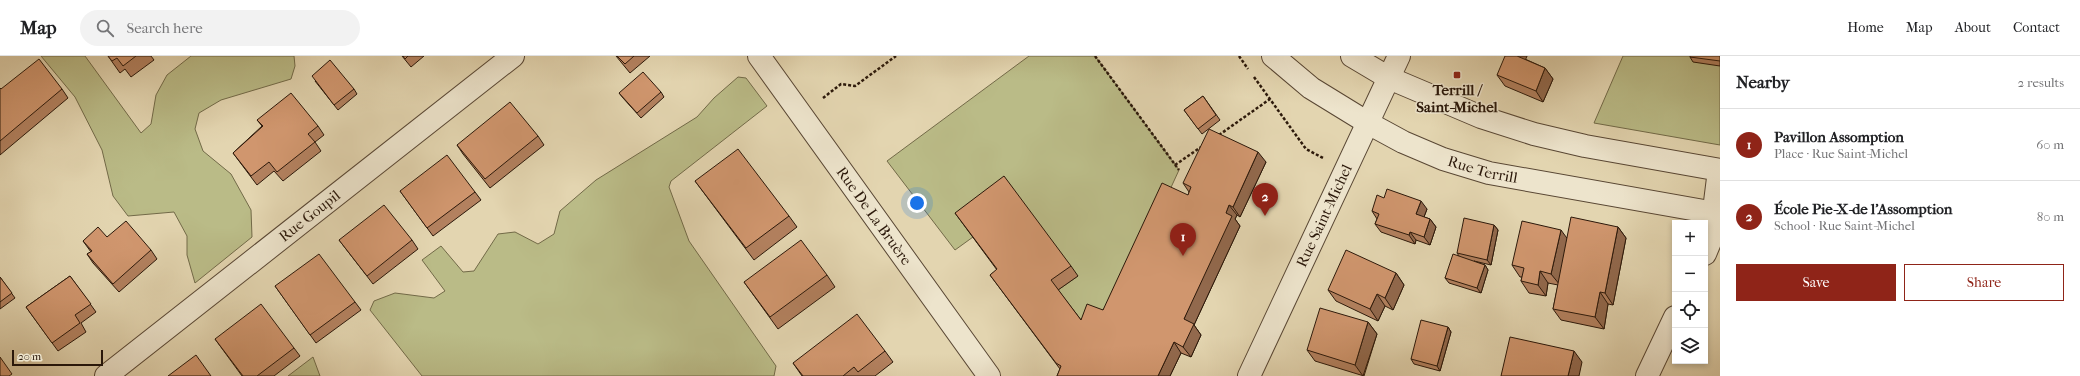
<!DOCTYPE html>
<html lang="en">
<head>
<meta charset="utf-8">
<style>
	body { margin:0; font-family:"IM FELL French Canon",serif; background:#f2f2f2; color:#202124 }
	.controls { position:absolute; right:12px; bottom:12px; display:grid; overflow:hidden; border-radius:0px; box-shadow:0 2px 6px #0003 }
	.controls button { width:36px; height:36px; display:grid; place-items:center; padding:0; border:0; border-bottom:1px solid #e0e0e0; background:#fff; color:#202124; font:20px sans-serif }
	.scale { position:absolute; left:12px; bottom:10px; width:91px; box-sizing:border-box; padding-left:4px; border:2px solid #2b180a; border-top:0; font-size:11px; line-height:14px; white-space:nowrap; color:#2b180a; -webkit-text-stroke:3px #ede4cc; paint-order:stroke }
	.you { position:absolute; left:917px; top:147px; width:14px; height:14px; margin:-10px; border:3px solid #fff; border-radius:50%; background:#1a73e8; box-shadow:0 0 0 6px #1a73e833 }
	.badge { display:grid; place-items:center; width:26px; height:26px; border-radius:50%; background:#8f2418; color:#fff; font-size:13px; font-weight:700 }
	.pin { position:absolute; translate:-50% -33px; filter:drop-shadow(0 1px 2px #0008) }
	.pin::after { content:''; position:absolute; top:21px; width:14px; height:12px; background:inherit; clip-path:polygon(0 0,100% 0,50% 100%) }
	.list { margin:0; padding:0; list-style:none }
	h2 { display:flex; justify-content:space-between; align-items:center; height:52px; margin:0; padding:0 16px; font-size:17px }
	h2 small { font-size:13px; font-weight:400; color:#757577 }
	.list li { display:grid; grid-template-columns:26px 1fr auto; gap:12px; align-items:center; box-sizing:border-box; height:72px; padding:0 16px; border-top:1px solid #e0e0e0 }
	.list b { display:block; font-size:15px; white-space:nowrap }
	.list p { margin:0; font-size:13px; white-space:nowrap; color:#757577 }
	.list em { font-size:13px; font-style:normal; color:#757577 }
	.actions { display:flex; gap:8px; padding:12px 16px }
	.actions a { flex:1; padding:9px 0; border:1px solid #8f2418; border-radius:0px; text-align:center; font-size:14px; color:#8f2418 }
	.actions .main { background:#8f2418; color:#fff }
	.icon { flex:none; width:22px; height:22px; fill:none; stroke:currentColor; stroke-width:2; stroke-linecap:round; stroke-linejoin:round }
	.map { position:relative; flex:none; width:1720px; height:320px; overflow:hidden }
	header { display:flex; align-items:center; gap:24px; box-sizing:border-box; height:56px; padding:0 20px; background:#fff; border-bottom:1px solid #e0e0e0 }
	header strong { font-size:19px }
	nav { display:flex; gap:22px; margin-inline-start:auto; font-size:14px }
	.search { width:280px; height:36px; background:#f2f2f2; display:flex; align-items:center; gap:10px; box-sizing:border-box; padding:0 14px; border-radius:22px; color:#757577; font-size:15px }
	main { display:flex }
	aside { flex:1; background:#fff }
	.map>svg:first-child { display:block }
	.green { fill:#babb87; stroke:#726a48 }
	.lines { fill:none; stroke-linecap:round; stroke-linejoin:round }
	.minor-casing { stroke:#594734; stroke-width:24 }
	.path { stroke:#2b180a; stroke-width:2.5; stroke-dasharray:3 2; stroke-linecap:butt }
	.minor { stroke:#ede4cc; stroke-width:22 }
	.wall { fill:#b3815f; stroke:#2b180a }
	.shaded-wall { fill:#92694d; stroke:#2b180a }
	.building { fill:#d0966e; stroke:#2b180a }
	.poi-dot { fill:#8f2418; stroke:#ede4cc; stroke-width:1.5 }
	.labels { text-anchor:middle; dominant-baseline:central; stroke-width:3; stroke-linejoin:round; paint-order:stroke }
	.poi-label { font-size:15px; font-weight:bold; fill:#2b180a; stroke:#ede4cc }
	.street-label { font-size:15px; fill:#2b180a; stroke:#ede4cc }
</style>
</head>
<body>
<header>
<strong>Map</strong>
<div class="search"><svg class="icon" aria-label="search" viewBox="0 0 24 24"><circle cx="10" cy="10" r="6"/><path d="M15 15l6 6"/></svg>Search here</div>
<nav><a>Home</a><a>Map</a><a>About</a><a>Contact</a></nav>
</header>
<main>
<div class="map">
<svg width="1720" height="320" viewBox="0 0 1720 320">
	<rect width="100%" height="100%" fill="#e3d5b0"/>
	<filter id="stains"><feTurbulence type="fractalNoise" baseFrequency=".005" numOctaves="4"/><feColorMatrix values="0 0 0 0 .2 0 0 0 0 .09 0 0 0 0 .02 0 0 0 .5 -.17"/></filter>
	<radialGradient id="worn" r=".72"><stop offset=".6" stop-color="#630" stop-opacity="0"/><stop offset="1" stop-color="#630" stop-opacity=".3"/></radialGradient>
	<path class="green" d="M 41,0 L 85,0 L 141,77 L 151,68 L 156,39 L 167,19 L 191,0 L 294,0 L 295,10 L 291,23 L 221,44 L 199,57 L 195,73 L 203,95 L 231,118 L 251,154 L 252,181 L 195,227 L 187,199 L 187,180 L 174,156 L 128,160 L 113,140 L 102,94 L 75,41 Z
		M 1029,0 L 1095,0 L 1179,114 L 1110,264 L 1088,274 L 1058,234 L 1078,220 L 973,181 L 955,194 L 887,105 Z
		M 1623,0 L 1720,0 L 1720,89 L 1594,67 Z
		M 738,21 L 746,22 L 767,50 L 671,125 L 669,131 L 689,185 L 776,310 L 774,320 L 422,320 L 370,254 L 374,245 L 395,237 L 434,242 L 445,235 L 422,204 L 441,190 L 463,216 L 474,215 L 498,178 L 515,176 L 538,188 L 554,178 L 560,155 L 596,124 L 697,61 L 714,42 Z
		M 313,301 L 320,320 L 288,320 Z"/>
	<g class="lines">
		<defs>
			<g id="minor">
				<path id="s1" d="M 759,0 L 989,320"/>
				<path id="s2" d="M 1273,0 L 1311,32 L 1368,67 L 1403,86 L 1443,103 L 1489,117 L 1720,158"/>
				<path d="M 1352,0 L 1389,22 L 1481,61 L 1534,78 L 1585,90 L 1720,114"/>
				<path d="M 1705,198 L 1710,186 L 1719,114"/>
				<path id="s3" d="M 106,320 L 513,0"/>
				<path id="s4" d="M 1249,320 L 1399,0"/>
				<path d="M 1647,320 L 1675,261"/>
			</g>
		</defs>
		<use href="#minor" class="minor-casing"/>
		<path class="path" d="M 1095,0 L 1179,114
			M 1239,0 L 1248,13
			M 1254,21 L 1306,93 L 1323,102
			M 823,42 L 841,28 L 855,30 L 896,0
			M 1219,79 L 1270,43
			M 1175,109 L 1201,91"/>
		<use href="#minor" class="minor"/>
	</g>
	<path class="wall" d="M 108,0 L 151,0 L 154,4 L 131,21 L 125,13 L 120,17 Z
		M 402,0 L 424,0 L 411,11 Z
		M 616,0 L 650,0 L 630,17 Z
		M 1527,0 L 1525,3 L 1545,12 L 1553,23 L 1543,46 L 1505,30 L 1497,19 Z
		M 1720,0 L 1720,10 L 1693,6 L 1690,1 Z
		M 315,25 L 354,33 L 357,38 L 338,54 Z
		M 0,32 L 1,33 L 62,33 L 68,42 L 0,99 Z
		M 661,36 L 664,41 L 641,62 L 623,42 L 619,37 Z
		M 1203,40 L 1220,64 L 1202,78 L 1184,54 Z
		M 257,64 L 318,70 L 324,79 L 315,86 L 321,95 L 283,125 L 274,115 L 257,129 L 233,97 L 262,70 Z
		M 538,80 L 544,89 L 490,132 L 463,98 L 457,89 Z
		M 1266,106 L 1240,161 L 1237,159 L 1235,163 L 1240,170 L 1194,269 L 1201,279 L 1191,301 L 1181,297 L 1170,320 L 1057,320 L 1060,313 L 990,219 L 997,214 L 955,157 L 1071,210 L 1078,220 L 1058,234 L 1081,264 L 1103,254 L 1188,139 L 1189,136 L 1183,127 Z
		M 695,125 L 789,160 L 797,171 L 754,204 Z
		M 400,135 L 475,136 L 481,144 L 433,180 Z
		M 1384,142 L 1427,153 L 1424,161 L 1430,163 L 1436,171 L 1430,189 L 1416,184 L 1415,188 L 1381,176 L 1375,168 L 1377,163 L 1372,155 Z
		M 1494,169 L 1498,174 L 1491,209 L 1474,205 L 1485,209 L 1488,214 L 1481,237 L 1449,227 L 1445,222 L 1459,200 L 1457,197 Z
		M 1618,171 L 1626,182 L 1613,249 L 1608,248 L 1604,273 L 1561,264 L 1553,253 L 1558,229 L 1548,227 L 1546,240 L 1529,237 L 1521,225 L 1522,221 L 1520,221 L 1512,209 L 1567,182 Z
		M 107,181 L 151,194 L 157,203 L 119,236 L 93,207 L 87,198 L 91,196 L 83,185 Z
		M 339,184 L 412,184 L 418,193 L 373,228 Z
		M 1396,217 L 1404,229 L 1393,254 L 1385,250 L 1378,265 L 1336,245 L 1328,234 Z
		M 827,219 L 835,231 L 778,273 L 744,226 Z
		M 70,220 L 96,256 L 81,267 L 86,276 L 58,295 L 26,251 Z
		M 0,221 L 15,242 L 0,253 Z
		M 275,230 L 355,246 L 361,254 L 316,287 Z
		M 1368,266 L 1377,278 L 1364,320 L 1315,305 L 1307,294 Z
		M 1448,271 L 1451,276 L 1440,315 L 1414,308 L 1411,303 Z
		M 215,283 L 294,292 L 300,300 L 274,320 L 242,320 Z
		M 885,295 L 893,306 L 875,320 L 802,320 L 793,307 Z"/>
	<path class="shaded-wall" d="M 1515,0 L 1527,0 L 1523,10 Z
		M 1545,12 L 1553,23 L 1543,46 L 1536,35 Z
		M 1258,96 L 1266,106 L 1240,161 L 1233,151 Z
		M 1421,145 L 1427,153 L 1422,166 L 1416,158 Z
		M 1229,149 L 1237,159 L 1235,163 L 1240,170 L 1194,269 L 1201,279 L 1191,301 L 1183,291 L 1184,263 Z
		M 1430,163 L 1436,171 L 1430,189 L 1424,181 Z
		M 1494,169 L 1498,174 L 1491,209 L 1487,204 Z
		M 1618,171 L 1626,182 L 1613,249 L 1605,237 Z
		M 1561,174 L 1569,185 L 1560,229 L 1551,218 Z
		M 1410,176 L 1416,184 L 1415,188 L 1409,179 Z
		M 1485,209 L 1488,214 L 1481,237 L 1477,232 Z
		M 1540,215 L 1548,227 L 1546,240 L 1538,229 Z
		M 1396,217 L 1404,229 L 1393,254 L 1385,242 Z
		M 1600,236 L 1608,248 L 1604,273 L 1595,261 Z
		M 1377,238 L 1385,250 L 1378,265 L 1370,253 Z
		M 1368,266 L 1377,278 L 1363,320 L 1355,309 Z
		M 1448,271 L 1451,276 L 1440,315 L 1437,310 Z
		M 1174,286 L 1181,297 L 1170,320 L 1158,320 Z
		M 1574,295 L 1582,306 L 1579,320 L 1568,320 Z"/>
	<path class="building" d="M 108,0 L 136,0 L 123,10 L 117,2 L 112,5 Z
		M 403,0 L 408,0 L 405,3 Z
		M 617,0 L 634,0 L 625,8 Z
		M 1505,0 L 1517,0 L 1545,12 L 1536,35 L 1497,19 Z
		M 1690,0 L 1720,0 L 1720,5 L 1690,1 Z
		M 39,3 L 62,33 L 0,85 L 0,32 L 1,33 Z
		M 330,4 L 354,33 L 334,49 L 312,20 Z
		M 643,16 L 661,36 L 637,57 L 619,37 Z
		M 291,37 L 318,70 L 308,78 L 315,86 L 277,116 L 269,106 L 251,120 L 233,97 L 263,70 L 257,64 Z
		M 1203,40 L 1216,59 L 1198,73 L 1184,54 Z
		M 510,46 L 538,80 L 485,123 L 457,89 Z
		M 1209,73 L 1258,96 L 1233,151 L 1229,149 L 1226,157 L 1232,160 L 1184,263 L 1194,268 L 1183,291 L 1174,286 L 1158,320 L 1057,320 L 1061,310 L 1056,307 L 990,219 L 997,213 L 955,157 L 1004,120 L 1071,210 L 1051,224 L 1081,264 L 1087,248 L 1103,254 L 1162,127 L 1188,139 L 1191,131 L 1183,127 Z
		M 738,93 L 789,160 L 746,192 L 695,125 Z
		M 447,99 L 475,136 L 427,172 L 400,135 Z
		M 1387,133 L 1421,145 L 1416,158 L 1430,163 L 1424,181 L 1410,176 L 1409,179 L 1375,168 L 1379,158 L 1372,155 L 1377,139 L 1384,142 Z
		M 384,149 L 412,184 L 367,220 L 339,184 Z
		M 1571,161 L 1618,171 L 1605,237 L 1600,236 L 1595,261 L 1553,253 Z
		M 1464,162 L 1494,169 L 1487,204 L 1457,197 Z
		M 126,165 L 151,194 L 113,228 L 87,198 L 92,195 L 83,185 L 98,171 L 107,181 Z
		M 1522,165 L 1561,174 L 1551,218 L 1540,215 L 1538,229 L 1521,225 L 1524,212 L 1512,209 Z
		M 801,184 L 827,219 L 770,261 L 744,226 Z
		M 1346,194 L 1396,217 L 1385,242 L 1377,238 L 1370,253 L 1328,234 Z
		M 319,198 L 355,246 L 310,279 L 275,230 Z
		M 1453,198 L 1485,209 L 1477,232 L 1445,222 Z
		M 70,220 L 91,248 L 75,259 L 80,267 L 52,287 L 26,251 Z
		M 0,221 L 12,237 L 0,246 Z
		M 261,248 L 294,292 L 257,320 L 243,320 L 215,283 Z
		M 1320,252 L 1368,266 L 1355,309 L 1307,294 Z
		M 857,258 L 885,295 L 858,316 L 854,311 L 843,320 L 803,320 L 793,307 Z
		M 1421,264 L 1448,271 L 1437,310 L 1411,303 Z
		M 1510,281 L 1574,295 L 1568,320 L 1501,320 Z
		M 196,299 L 211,320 L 168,320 Z
		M 0,301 L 12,318 L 9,320 L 0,320 Z"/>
	<rect class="poi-dot" x="1453" y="15" width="8" height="8" rx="2"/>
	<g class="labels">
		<g class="poi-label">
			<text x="1457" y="34">Terrill /<tspan x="1457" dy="17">Saint-Michel</tspan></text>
		</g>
		<g class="street-label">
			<text stroke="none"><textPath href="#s2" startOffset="241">Rue Terrill</textPath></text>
			<text stroke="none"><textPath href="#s3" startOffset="259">Rue Goupil</textPath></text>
			<text stroke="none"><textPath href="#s1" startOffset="197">Rue De La Bruère</textPath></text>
			<text stroke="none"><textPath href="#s4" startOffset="177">Rue Saint-Michel</textPath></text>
		</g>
	</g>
	<rect width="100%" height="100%" filter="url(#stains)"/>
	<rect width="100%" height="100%" fill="url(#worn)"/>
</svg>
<div class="controls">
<button>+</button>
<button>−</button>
<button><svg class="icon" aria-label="locate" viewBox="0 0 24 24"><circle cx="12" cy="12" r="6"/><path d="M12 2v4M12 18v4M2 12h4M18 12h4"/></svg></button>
<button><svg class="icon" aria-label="layers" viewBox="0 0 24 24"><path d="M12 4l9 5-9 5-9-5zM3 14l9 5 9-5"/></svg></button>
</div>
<div class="scale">20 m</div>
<div class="you"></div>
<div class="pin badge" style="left:1183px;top:200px">1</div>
<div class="pin badge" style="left:1265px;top:160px">2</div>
</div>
<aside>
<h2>Nearby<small>2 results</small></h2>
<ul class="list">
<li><span class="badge">1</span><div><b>Pavillon Assomption</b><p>Place · Rue Saint-Michel</p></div><em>60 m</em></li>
<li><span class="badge">2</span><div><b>École Pie-X-de l'Assomption</b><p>School · Rue Saint-Michel</p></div><em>80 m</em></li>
</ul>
<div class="actions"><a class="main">Save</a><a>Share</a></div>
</aside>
</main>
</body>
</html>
